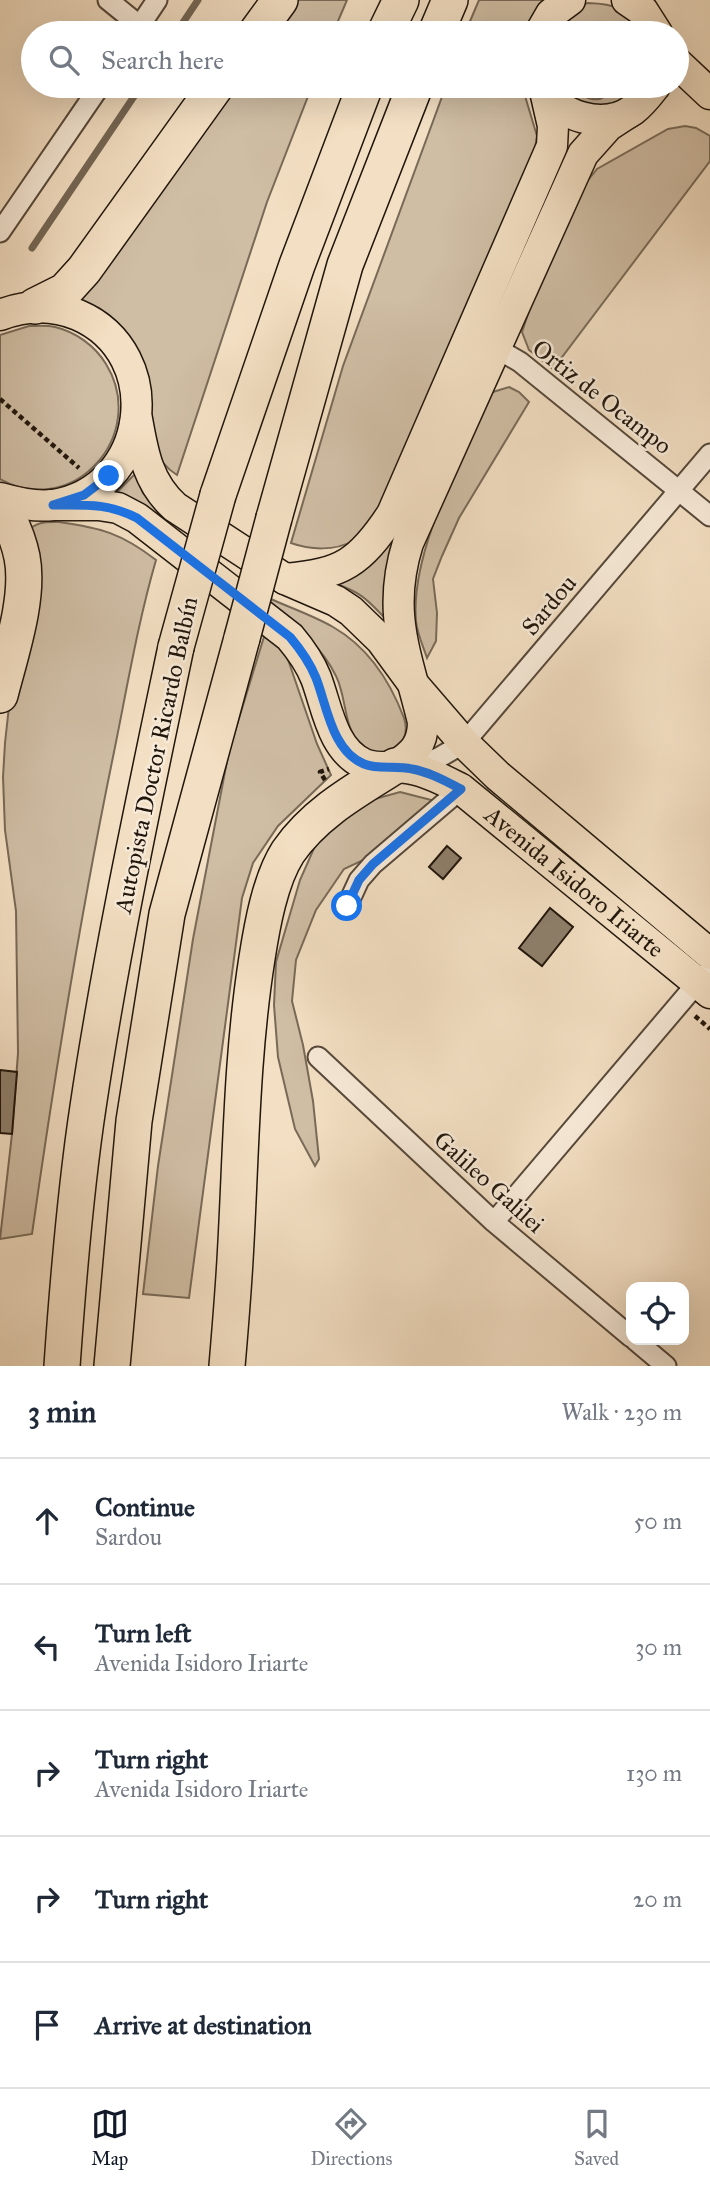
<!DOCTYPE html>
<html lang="en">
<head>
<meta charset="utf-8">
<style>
	body { margin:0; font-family:"IM FELL Great Primer",serif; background:#f6f6f7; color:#1f2937 }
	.controls { position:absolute; right:21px; bottom:21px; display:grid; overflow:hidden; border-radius:14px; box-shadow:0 7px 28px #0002 }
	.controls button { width:63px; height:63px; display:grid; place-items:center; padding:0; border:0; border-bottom:2px solid #e0e1e3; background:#fff; color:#1f2937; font:35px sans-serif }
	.stop { position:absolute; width:21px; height:21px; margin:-16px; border:5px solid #1a73e8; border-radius:50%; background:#fff }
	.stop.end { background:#1a73e8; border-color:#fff; box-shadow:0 2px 7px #0008 }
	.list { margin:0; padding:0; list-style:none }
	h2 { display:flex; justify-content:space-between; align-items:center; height:91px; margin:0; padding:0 28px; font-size:30px }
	h2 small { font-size:23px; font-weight:400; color:#747a83 }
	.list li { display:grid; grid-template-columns:46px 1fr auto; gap:21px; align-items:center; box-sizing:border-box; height:126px; padding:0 28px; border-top:2px solid #e0e1e3 }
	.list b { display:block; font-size:26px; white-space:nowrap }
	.list p { margin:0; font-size:23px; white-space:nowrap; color:#747a83 }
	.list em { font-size:23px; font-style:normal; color:#747a83 }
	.icon { flex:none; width:38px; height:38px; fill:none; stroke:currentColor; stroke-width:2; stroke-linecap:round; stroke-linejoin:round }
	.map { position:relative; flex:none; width:710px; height:1366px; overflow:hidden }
	.search { position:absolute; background:#fff; box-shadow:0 7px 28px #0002; left:21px; right:21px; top:21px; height:77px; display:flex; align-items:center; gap:18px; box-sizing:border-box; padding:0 24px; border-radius:38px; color:#747a83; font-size:26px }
	.sheet { height:721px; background:#fff }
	nav { display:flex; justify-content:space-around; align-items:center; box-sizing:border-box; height:98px; border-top:2px solid #e0e1e3; background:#fff; font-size:19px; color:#747a83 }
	nav a { display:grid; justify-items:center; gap:4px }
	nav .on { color:#111827 }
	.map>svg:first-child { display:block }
	.green { fill:#cfbda4; stroke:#786a58; stroke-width:2 }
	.water { fill:#ac9b85; stroke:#746655; stroke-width:2 }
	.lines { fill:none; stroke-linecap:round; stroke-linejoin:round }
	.stream { stroke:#746655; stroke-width:7 }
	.building { fill:#8e7f6b; stroke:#21160c; stroke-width:2 }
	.street-casing { stroke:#56483a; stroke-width:23 }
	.primary-casing { stroke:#21160c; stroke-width:33 }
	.highway-casing { stroke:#21160c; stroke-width:38 }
	.path { stroke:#21160c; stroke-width:4.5; stroke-dasharray:5 3.5; stroke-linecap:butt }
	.street { stroke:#f7ead8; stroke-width:19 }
	.primary { stroke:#f3dfc3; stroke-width:30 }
	.highway { stroke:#f3dfc3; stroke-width:35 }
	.highway-bridge-casing { stroke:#21160c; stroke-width:38; stroke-linecap:butt }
	.highway-bridge { stroke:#f3dfc3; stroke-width:35 }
	.route { stroke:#1a73e8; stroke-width:9 }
	.labels { text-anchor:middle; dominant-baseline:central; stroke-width:5; stroke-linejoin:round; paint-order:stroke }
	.street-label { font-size:24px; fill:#21160c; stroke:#f7ead8 }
</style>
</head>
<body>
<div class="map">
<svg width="710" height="1366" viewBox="0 0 710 1366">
	<rect width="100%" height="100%" fill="#f3dfc3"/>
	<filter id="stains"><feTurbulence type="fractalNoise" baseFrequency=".00286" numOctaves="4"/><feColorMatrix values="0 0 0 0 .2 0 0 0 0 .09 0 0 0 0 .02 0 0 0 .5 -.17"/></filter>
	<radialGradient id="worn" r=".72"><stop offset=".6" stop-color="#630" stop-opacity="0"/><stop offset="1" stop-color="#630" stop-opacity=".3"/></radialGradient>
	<path class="green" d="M 295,0 L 347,0 L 333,33 L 271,33 Z
		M 479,0 L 549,0 L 526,33 L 465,33 Z
		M 588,3 C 621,4 624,10 644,33 L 547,33 L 571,8 Z
		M 234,86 L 312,86 L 267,202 L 177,475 C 141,452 155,417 148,382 C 142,354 125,323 99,308 C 91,304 82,301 74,298 Z
		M 446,86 L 522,86 L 537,136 L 534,156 L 376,515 C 369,524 362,535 353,541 C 335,551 310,550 291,543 L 343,366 Z
		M 550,86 L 642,86 L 629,101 L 596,112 Z
		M 685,126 L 696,128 L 710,136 L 710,161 L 553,369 L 529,350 L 522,332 L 538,284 L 585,184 L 597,169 L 668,129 Z
		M 29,326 C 37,326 47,325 55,327 C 76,332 95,346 106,364 C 149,434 74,520 0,479 L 0,335 Z
		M 509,387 L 519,392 L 529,402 L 459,518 L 442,556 L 433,579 L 437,613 L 436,641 L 427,658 C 423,646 417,633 416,621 C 410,553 461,459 488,397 L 493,392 Z
		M 135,474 L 143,493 L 161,515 L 123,499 L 112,497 Z
		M 401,520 L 387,620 C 368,601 363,593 336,584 L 362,571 Z
		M 59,522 C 101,528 121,533 156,560 C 138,622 127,688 114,752 C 81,912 55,1072 32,1234 L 0,1239 L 12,1134 L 18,1053 L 16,911 L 5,830 L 3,777 L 5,743 L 28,532 C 35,521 47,522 59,522 Z
		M 256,592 C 281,605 309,613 333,627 C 368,647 390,681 404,718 C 414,747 380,767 361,746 C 343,727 347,698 336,676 C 319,641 285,617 256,592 Z
		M 267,627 L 284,648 L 317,744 L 331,775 L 278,826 L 253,863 L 242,898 L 189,1298 L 143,1294 L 158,1166 L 193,939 L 229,751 Z
		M 400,792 L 439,802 L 372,856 L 344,869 L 316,910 L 296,960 L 292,1001 L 303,1045 L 313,1101 L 319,1159 L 315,1166 L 295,1129 L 278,1057 L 274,1005 L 276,962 L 300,880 L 315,846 L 333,827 L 364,802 Z"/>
	<path class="water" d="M 573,86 L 613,87 C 603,106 584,101 573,86 Z"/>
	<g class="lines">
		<path class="stream" d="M 176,33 L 198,0
			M 32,248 L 141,86"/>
	</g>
	<path class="building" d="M 447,846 L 461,858 L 443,879 L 429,867 Z
		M 550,908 L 573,927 L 542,966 L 519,948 Z
		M 0,1070 L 17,1072 L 12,1134 L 0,1133 Z"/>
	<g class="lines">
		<defs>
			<path id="street" d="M 108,0 L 140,26
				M 135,33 L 157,0
				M 0,232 L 100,86
				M 494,347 L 520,362 L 710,516
				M 411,769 L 440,757 L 464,743 L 710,454
				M 347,906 L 359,880 L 373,864 L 461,789
				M 318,1057 L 494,1222 L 631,1337
				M 494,1222 L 704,975
				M 635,1340 L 666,1366"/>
			<g id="primary">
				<path d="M 627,0 L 643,11 L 657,33"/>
				<path d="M 540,33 L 551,14 L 570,0"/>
				<path d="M 677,63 L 710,94"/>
				<path d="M 543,86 C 558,118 604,130 633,110 C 642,103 648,95 655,86"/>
				<path d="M 0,315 C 26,305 52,304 78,315 C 168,354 150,490 53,505 C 34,507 17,503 0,498"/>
				<path d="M 137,419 C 143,453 148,483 175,507 L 285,579 L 336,601 L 351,611 L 381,640 L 414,685 L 464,743 L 498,776 L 710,954"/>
				<path id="s1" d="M 53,505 L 99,505 L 118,508 L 137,518 L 290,637 C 301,650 310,663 316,678 C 327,707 332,750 364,764 C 378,770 396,765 412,769 C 429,772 445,781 461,789 L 710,993"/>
				<path d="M 285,579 C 342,574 360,563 392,514 L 552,146 L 553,126 L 545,91"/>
				<path d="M 395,766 C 413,754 423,745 423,722 C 407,655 386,613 408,543 L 583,154 L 608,126 L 631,111"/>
			</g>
			<path id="highway" d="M 256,33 L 280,0
				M 385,33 L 401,0
				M 436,33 L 450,0
				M 35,306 L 65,291 L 84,270 L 216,86
				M 218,495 L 297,265 L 365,86
				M 0,502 C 10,520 18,537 22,557 C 30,598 10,655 0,695
				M 274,518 L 345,265 L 415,86
				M 62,1366 C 68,1280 75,1193 88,1107 C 111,953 144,800 176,647
				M 112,1366 L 134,1121 L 167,914 L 242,638
				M 227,1366 C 230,1331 233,1295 235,1260 C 241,1159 241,1059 257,958 C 262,926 270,880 288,852 C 315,813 355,791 395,766"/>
		</defs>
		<use href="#street" class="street-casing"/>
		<use href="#primary" class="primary-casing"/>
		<use href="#highway" class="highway-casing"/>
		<path class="path" d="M 0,399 L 79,468
			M 325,780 L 320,772 L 329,769
			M 695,1016 L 710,1029"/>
		<use href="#street" class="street"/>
		<use href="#primary" class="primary"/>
		<use href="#highway" class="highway"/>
		<defs>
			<path id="highway-bridge" d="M 242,638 L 274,518
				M 176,647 L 218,495"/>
		</defs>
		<use href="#highway-bridge" class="highway-bridge-casing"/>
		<use href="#highway-bridge" class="highway-bridge"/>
	</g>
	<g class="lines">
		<path class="route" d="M 109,476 L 84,495 L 53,505 C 86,505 107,503 137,518 L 290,637 C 301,650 310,663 316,678 C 327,706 332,751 364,764 C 378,770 396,765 412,769 C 429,772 445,781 461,789 L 373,864 L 359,880 L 347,906"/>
	</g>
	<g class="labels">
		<g class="street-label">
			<text transform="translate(602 397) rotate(38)">Ortiz de Ocampo</text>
			<text transform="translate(549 605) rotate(-50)">Sardou</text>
			<text transform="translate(156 755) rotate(-78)">Autopista Doctor Ricardo Balbín</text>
			<text stroke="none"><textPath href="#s1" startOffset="679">Avenida Isidoro Iriarte</textPath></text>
			<text transform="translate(489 1182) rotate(42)">Galileo Galilei</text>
		</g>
	</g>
	<rect width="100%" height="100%" filter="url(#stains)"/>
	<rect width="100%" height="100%" fill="url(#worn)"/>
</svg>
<div class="controls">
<button><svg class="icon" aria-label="locate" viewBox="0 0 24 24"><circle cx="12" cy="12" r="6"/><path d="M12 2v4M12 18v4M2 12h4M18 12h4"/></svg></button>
</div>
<div class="stop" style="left:347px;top:906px"></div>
<div class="stop end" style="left:109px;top:476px"></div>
<div class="search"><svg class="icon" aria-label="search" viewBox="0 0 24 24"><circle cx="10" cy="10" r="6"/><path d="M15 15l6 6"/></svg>Search here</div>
</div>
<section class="sheet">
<h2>3 min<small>Walk · 230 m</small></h2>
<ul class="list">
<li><svg class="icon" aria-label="ahead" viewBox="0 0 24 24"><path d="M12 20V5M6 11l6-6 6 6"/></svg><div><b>Continue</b><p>Sardou</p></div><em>50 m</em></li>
<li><svg class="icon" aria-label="left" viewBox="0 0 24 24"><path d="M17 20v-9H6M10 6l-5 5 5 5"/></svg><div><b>Turn left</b><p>Avenida Isidoro Iriarte</p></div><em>30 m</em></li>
<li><svg class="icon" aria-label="right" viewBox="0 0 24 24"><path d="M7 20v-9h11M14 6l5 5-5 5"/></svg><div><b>Turn right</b><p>Avenida Isidoro Iriarte</p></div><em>130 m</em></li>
<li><svg class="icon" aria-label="right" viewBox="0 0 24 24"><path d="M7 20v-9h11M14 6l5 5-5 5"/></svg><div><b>Turn right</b></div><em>20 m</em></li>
<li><svg class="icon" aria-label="arrive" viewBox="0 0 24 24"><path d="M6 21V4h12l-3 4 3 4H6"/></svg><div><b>Arrive at destination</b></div></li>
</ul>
</section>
<nav>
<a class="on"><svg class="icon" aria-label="map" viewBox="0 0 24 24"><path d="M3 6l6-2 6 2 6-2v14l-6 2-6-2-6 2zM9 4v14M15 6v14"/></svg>Map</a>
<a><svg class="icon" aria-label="directions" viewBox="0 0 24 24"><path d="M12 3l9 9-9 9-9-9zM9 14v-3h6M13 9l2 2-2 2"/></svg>Directions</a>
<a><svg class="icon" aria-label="saved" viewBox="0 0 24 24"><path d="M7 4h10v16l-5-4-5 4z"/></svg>Saved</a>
</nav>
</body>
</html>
